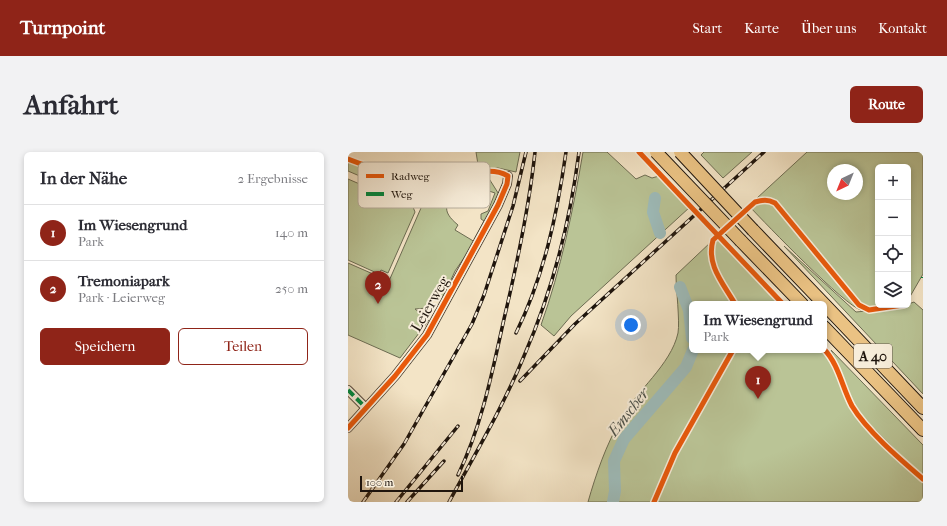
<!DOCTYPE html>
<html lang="de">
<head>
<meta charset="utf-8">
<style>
	body { margin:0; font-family:"IM FELL French Canon",serif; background:#f2f2f3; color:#2b2b33 }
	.controls { position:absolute; right:12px; top:12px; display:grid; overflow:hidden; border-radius:6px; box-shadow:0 2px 6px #0003 }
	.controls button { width:36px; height:36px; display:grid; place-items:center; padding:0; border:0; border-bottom:1px solid #e1e1e2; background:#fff; color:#2b2b33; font:20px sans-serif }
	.compass { position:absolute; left:479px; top:12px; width:36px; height:36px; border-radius:50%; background:#fff; box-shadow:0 2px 6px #0003; rotate:223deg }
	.scale { position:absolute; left:12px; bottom:10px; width:103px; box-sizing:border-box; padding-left:4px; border:2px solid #1f150d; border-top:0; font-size:11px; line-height:14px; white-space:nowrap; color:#1f150d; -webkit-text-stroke:3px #f7edda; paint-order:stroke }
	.you { position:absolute; left:283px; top:173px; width:14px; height:14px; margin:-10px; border:3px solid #fff; border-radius:50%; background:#1a73e8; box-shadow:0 0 0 6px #1a73e833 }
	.badge { display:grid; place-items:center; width:26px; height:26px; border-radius:50%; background:#8f2418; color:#fff; font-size:13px; font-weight:700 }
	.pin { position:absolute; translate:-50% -33px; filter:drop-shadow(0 1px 2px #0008) }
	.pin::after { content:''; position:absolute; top:21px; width:14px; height:12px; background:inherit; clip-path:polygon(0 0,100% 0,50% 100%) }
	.popup { position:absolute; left:341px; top:149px; width:138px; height:52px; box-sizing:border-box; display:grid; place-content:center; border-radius:6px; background:#fff; filter:drop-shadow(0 1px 3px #0005); font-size:13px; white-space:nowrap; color:#7c7c81 }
	.popup b { font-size:15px; color:#2b2b33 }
	.popup::after { content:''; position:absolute; left:50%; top:100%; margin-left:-8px; border:8px solid transparent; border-top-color:#fff }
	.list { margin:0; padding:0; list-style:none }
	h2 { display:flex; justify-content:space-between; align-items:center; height:52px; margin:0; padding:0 16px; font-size:17px }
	h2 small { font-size:13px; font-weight:400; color:#7c7c81 }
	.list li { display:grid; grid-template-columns:26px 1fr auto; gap:12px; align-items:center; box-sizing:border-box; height:56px; padding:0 16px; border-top:1px solid #e1e1e2 }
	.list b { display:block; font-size:15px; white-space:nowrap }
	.list p { margin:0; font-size:13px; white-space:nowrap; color:#7c7c81 }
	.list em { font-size:13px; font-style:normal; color:#7c7c81 }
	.actions { display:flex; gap:8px; padding:12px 16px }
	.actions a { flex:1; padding:9px 0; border:1px solid #8f2418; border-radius:6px; text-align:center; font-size:14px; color:#8f2418 }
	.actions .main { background:#8f2418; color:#fff }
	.icon { flex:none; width:22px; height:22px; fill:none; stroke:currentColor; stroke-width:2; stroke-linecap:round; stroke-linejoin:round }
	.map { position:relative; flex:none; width:575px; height:350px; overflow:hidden; border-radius:6px }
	header { display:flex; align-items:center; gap:24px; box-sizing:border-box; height:56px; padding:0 20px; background:#8f2418; color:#fff }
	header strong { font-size:19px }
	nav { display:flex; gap:22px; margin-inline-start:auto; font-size:14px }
	.intro { display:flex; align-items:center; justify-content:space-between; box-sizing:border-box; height:96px; padding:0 24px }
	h1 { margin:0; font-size:28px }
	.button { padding:10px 18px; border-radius:6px; background:#8f2418; color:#fff; font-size:14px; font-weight:700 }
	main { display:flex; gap:24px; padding:0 24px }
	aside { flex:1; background:#fff; border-radius:6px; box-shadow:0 2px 6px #0003 }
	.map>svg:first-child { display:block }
	.green { fill:#bac496; stroke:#6c6c52; fill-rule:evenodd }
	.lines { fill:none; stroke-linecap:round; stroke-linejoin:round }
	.river { stroke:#9ebdbc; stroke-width:12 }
	.minor-casing { stroke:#54493b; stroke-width:10 }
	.highway-casing { stroke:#1f150d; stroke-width:14 }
	.minor { stroke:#f7edda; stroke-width:8 }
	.highway { stroke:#eac283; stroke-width:12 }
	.rail-casing { stroke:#1f150d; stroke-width:3.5 }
	.rail { stroke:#f7edda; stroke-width:2; stroke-dasharray:6; stroke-linecap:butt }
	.highway-bridge-casing { stroke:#1f150d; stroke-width:14; stroke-linecap:butt }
	.highway-bridge { stroke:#eac283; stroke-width:12 }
	.quiet { stroke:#00873e; stroke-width:4; stroke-dasharray:8 4; stroke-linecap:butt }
	.cycleway-casing { stroke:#f7edda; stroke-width:8 }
	.cycleway { stroke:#e8590c; stroke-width:5 }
	.labels { text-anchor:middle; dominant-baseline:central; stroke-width:4; stroke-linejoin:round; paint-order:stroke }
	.shield { fill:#f7edda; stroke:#60564a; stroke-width:1 }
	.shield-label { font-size:14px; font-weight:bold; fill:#1f150d }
	.street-label { font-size:15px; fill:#1f150d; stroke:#f7edda }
	.water-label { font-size:16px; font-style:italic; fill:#4b504a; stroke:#f7edda }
	.key { fill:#f7edda; stroke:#b6ac9c; stroke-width:1 }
	.key-label { font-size:11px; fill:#1f150d }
</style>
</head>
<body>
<header>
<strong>Turnpoint</strong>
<nav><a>Start</a><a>Karte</a><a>Über uns</a><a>Kontakt</a></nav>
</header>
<div class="intro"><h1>Anfahrt</h1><a class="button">Route</a></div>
<main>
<aside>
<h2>In der Nähe<small>2 Ergebnisse</small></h2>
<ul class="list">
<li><span class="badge">1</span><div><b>Im Wiesengrund</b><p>Park</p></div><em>140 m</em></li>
<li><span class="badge">2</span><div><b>Tremoniapark</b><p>Park · Leierweg</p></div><em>250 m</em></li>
</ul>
<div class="actions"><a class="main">Speichern</a><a>Teilen</a></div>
</aside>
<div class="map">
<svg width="575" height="350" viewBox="0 0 575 350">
	<rect width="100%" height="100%" fill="#f3e4c6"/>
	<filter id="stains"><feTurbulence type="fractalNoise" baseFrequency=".005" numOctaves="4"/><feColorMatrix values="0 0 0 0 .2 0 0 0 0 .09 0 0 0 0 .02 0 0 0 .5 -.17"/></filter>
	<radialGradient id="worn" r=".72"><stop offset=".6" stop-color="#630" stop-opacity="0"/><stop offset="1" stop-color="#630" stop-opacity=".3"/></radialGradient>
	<path class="green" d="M 128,0 L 172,0 L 168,20 L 150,16 L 131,19 Z
		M 235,0 L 259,0 L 288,27 L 297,23 L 304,26 L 311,24 L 342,55 L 223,164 L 206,184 L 193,173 C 213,117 225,59 235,0 Z
		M 356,0 L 404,0 L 375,26 L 353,3 Z
		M 459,0 L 575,0 L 575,122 L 560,148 L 560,15 L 530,15 L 530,153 L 546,153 L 522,156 L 512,153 L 425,47 L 417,45 L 408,47 ZM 485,18 L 509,18 L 509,42 L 485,42 Z
		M 0,9 C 29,21 72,26 104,26 L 110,35 C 98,52 92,58 110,73 L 107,78 L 127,90 L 107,119 L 95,145 L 85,144 L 79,156 L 67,157 L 81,168 L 52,206 L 0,183 L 0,111 L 41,129 L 73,56 L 70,49 L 0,19 Z
		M 140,25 L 152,44 L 129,87 L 127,86 L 136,69 L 133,67 L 133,62 L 140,59 L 147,41 L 123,33 L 112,32 L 113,26 Z
		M 0,27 L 65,55 L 67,60 L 40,121 L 33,118 L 31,122 L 0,108 Z
		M 415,49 L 423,50 L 430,57 L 513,158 C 497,154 418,72 402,55 L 407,51 Z
		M 370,85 L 433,152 L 388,152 C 377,133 354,107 370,85 Z
		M 364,89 L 362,108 L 386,152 L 344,152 L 344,198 L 475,198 L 484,207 L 481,210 L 485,209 L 504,256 L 512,268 L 575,330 L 575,350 L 240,350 C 248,322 258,293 273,267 C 288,239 323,213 330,181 C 332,169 328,137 328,123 Z
		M 436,94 L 508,160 L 550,156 L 566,150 L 575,158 L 575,242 Z
		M 483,198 L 575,293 L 575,325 L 515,266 L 506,253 Z"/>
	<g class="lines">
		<path class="river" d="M 307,46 L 305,60 L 312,81
			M 332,135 L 341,158 L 344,186
			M 265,350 L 267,339 L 266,309 L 276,287 L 338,215 L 345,198"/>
		<defs>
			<path id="minor" d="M 0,238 L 18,256
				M 0,276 L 47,224 L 79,183 L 150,53 L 159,32 L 160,24"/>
			<path id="highway" d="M 405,78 L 476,152
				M 393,89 L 454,152
				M 476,152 L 575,256
				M 476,175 L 575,278"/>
		</defs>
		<use href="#minor" class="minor-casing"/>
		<use href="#highway" class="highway-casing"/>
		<use href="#minor" class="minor"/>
		<use href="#highway" class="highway"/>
		<defs>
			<path id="rail" d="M 168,181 C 196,124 209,63 218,0
				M 172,229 L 227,172 L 416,0
				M 110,323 C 134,273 144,221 156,167 C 169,112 181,56 187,0
				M 15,350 L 56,292 L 124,172 L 136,143 L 165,54 L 178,0
				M 48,350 L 110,274
				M 59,350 L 96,309
				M 101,350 C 127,302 155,255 176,204 C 204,140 222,70 231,0"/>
		</defs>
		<use href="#rail" class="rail-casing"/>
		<use href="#rail" class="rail"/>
		<defs>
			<path id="highway-bridge" d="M 308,0 L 393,89
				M 332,0 L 405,78"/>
		</defs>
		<use href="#highway-bridge" class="highway-bridge-casing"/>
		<use href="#highway-bridge" class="highway-bridge"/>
		<path class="quiet" d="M 575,126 L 575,125
			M 0,238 L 18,256"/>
		<defs>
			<path id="cycleway" d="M 291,0 L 435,152
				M 0,7 C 29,19 66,24 97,25 C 118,25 141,13 160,24 L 159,32 L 150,53 L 79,183 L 47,224 L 0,276
				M 387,152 C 375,131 358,113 365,88 L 407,50 C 415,48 419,47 427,51 L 511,153 L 521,158 L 555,153
				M 476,197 C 491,213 494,235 504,254 C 519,279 553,308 575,327
				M 306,350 L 327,301 L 385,198"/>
		</defs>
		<use href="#cycleway" class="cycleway-casing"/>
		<use href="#cycleway" class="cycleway"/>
	</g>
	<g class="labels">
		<rect class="shield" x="506" y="192" width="38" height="24" rx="3"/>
		<g class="shield-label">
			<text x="525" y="204">A 40</text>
		</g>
		<g class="street-label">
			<text transform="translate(82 152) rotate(-60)">Leierweg</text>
		</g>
		<g class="water-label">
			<text transform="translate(280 260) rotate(-52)">Emscher</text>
		</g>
	</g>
	<rect x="10" y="10" width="132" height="46" rx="6" class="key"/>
	<rect x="18" y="22" width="18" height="4" fill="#e8590c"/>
	<rect x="18" y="40" width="18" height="4" fill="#00873e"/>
	<g class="key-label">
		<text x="43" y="28">Radweg</text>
		<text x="43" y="46">Weg</text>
	</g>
	<rect width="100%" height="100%" filter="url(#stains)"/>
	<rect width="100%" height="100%" fill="url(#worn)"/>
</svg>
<div class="controls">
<button>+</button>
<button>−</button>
<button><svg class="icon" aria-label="locate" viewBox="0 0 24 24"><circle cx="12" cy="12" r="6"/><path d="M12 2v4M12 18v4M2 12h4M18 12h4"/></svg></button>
<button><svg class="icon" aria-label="layers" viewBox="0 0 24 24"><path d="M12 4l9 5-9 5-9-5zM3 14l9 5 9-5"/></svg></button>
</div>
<svg class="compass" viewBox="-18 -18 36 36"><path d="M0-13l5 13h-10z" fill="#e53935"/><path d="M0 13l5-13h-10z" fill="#7c7c81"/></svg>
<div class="scale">100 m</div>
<div class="you"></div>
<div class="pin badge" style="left:410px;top:247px">1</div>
<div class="popup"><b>Im Wiesengrund</b>Park</div>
<div class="pin badge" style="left:30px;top:152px">2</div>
</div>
</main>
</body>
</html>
